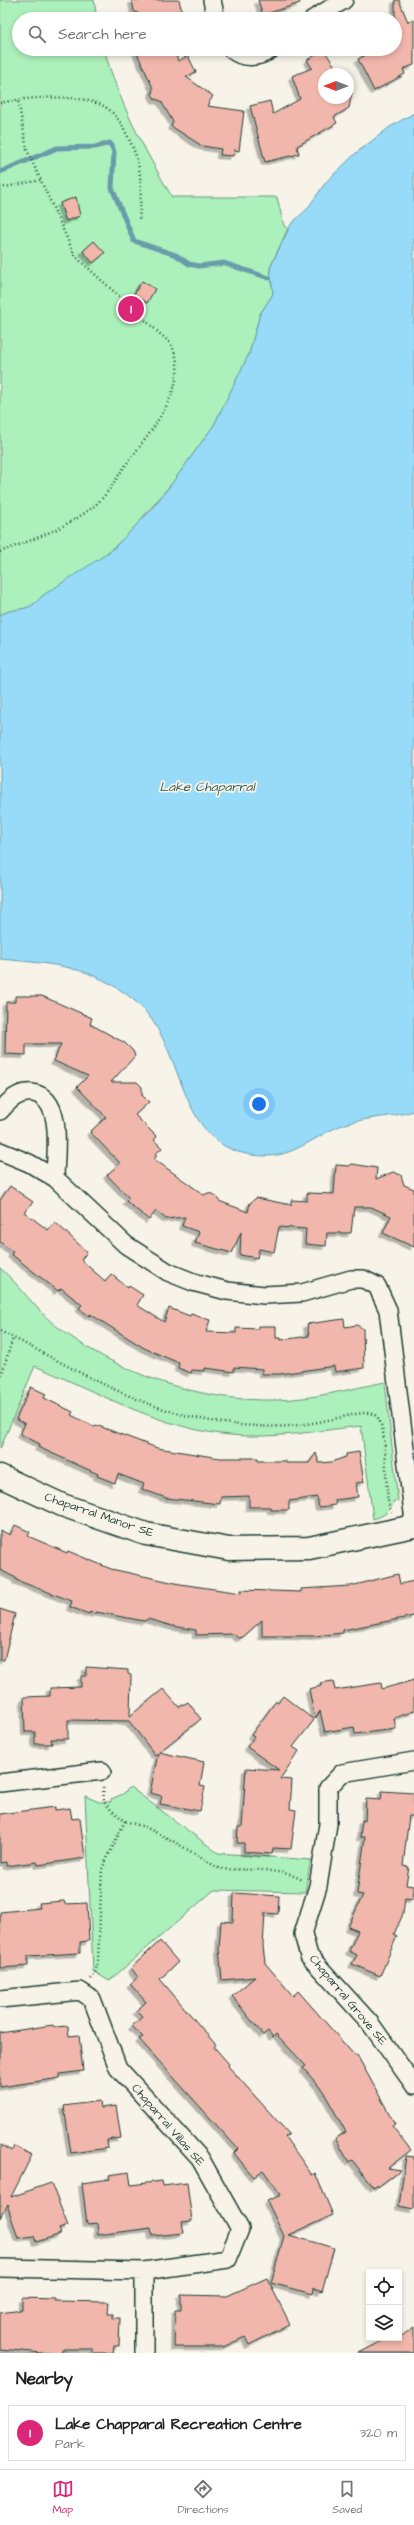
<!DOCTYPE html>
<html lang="en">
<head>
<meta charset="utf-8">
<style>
	body { margin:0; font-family:"Architects Daughter",sans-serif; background:#f2f2f2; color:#222 }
	.controls { position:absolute; right:12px; bottom:12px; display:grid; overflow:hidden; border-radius:0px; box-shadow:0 2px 6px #0003 }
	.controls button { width:36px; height:36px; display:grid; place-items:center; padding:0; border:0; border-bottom:1px solid #e0e0e0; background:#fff; color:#222; font:20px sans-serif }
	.compass { position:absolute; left:318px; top:68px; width:36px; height:36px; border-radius:50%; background:#fff; box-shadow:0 2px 6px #0003; rotate:270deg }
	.you { position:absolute; left:259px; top:1104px; width:14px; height:14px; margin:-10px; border:3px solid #fff; border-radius:50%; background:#1a73e8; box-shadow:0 0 0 6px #1a73e833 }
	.badge { display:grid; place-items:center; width:26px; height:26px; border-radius:50%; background:#db2777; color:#fff; font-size:13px; font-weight:700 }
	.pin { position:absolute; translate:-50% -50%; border:2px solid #fff; box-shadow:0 1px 4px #0006 }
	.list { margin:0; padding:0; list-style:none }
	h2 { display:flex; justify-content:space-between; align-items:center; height:52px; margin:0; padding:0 16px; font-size:17px }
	h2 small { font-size:13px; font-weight:400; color:#767676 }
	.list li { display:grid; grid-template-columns:26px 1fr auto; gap:12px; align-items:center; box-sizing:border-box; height:56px; margin:0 8px 8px; padding:0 8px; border:1px solid #e0e0e0; border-radius:0px }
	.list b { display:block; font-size:15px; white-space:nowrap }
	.list p { margin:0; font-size:13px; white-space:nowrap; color:#767676 }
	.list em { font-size:13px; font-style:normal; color:#767676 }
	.icon { flex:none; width:22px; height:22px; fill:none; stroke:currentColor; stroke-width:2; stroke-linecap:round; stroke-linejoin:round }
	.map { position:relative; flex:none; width:414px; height:2353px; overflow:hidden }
	.search { position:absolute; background:#fff; box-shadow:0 2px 6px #0003; left:12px; right:12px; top:12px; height:44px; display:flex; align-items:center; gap:10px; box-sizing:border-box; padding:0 14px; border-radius:22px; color:#767676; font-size:15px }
	.sheet { height:116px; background:#fff }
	nav { display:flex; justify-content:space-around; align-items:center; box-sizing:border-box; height:56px; border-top:1px solid #e0e0e0; background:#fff; font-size:11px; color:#767676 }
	nav a { display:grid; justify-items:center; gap:2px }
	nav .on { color:#db2777 }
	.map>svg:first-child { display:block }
	.park { fill:#acf0bb; stroke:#669678 }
	.water { fill:#97dbf9; stroke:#679caa }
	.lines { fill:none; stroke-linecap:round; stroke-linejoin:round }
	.stream { stroke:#679caa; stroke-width:5 }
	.building { fill:#f1b7ac; stroke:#1f3d34; filter:url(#shadow) }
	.street-casing { stroke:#1f3d34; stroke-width:20 }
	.secondary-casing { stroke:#1f3d34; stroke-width:25 }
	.path { stroke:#1f3d34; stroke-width:2.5; stroke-dasharray:1 3; stroke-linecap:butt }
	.street { stroke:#f7f3e8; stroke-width:17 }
	.secondary { stroke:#f7f3e8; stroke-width:22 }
	.labels { text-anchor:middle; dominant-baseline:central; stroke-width:3.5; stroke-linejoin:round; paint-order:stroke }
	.street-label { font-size:12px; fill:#1f3d34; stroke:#f7f3e8 }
	.water-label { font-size:13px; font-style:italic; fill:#375d5b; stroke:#f7f3e8 }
</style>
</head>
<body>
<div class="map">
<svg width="414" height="2353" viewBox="0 0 414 2353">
	<defs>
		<filter id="shadow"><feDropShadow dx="-3.5" dy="3.5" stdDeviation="0" flood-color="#0004"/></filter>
	</defs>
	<rect width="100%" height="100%" fill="#f7f3e8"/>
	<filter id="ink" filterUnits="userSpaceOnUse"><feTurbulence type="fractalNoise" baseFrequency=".025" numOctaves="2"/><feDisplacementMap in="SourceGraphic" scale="8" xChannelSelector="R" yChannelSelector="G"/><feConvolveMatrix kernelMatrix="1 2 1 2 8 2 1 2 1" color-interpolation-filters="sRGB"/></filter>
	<g filter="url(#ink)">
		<path class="park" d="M 0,0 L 94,0 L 97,19 L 19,19 L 19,49 L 104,49 C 119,103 144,149 172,197 L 277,197 L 284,226 L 288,228 L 270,268 L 273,294 L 260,314 L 249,354 L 214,425 L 173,482 L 127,536 L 91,566 L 42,596 C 26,615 19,605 0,615 Z
			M 0,1268 C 20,1285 34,1308 55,1325 C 116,1373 199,1402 277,1400 C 314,1399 349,1389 385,1382 L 398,1501 L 394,1501 C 390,1512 384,1516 373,1519 L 361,1426 C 323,1430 286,1437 248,1436 C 171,1435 105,1395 35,1366 L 0,1449 Z
			M 130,1787 L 218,1853 L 311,1860 L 305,1892 L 214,1890 L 109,1981 L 93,1971 L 85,1796 L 99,1802 L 111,1802 L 111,1799 L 123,1794 Z"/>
		<path class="water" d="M 414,113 L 414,1111 C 393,1117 370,1117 349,1123 C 320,1131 299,1155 268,1156 C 172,1157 191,1048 135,1001 C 92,965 53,964 0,959 L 0,615 C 19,605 26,615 42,596 L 111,551 L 150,511 L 173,482 L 214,425 L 249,354 L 260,314 L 273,294 L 270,268 L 291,224 L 307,209 L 326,182 L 356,153 L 390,127 Z"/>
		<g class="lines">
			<path class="stream" d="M 0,172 L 57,148 L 95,147 L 110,143 L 114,152 L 112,188 L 134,241 L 176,255 L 189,264 L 199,266 L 224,263 L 269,278"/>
		</g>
		<path class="building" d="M 132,0 L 179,0 L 184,19 L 141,19 L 139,14 L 134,11 Z
			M 258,0 L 299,0 L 300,3 L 263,15 Z
			M 395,0 L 399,0 L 408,22 L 414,20 L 414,65 L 403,69 L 405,74 L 374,91 L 358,59 L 366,55 L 363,49 L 395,49 Z
			M 135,49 L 174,49 L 178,61 L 188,56 L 196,72 L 186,77 L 213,96 L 207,106 L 244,111 L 239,151 L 234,150 L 233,156 L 220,155 L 221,149 L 202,146 L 171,126 L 173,122 L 161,101 L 155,99 L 152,94 L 153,88 Z
			M 324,50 L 340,74 L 324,74 L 324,98 L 348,98 L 348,87 L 352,93 L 349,108 L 334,117 L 337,123 L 297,146 L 299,154 L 265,162 L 250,106 L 270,101 L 273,114 L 300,99 L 292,76 L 312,68 L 307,60 Z
			M 76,197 L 80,216 L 66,221 L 60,203 Z
			M 94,241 L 105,253 L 93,263 L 83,251 Z
			M 142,281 L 155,289 L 147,303 L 134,294 Z
			M 15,996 L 42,996 L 92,1018 L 90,1024 L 125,1043 L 133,1051 L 135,1056 L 111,1082 L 137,1082 L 142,1087 L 142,1095 L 149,1102 L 135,1115 L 157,1137 L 154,1140 L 162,1148 L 155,1154 L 157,1156 L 154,1159 L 204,1195 L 208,1193 L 215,1195 L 219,1201 L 248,1212 L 250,1203 L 256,1198 L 291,1205 L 291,1200 L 307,1201 L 307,1193 L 334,1194 L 336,1165 L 349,1166 L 352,1164 L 377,1168 L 376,1179 L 393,1172 L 401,1175 L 404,1185 L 414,1189 L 414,1247 L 383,1233 L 391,1216 L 371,1207 L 354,1207 L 351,1233 L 327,1233 L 326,1246 L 305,1244 L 306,1229 L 279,1227 L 274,1252 L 259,1249 L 257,1258 L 240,1255 L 241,1232 L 232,1253 L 195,1243 L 199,1232 L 182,1226 L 185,1217 L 166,1219 L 156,1211 L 149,1220 L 126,1201 L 129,1198 L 107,1175 L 120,1163 L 90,1132 L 106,1117 L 77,1087 L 88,1076 L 54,1061 L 61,1044 L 26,1044 L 26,1055 L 5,1054 L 6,1002 L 15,1002 Z
			M 10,1186 L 33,1202 L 24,1212 L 48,1230 L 55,1222 L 87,1252 L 81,1260 L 105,1281 L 111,1274 L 128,1288 L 129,1286 L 143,1295 L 137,1305 L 164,1322 L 169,1308 L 190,1316 L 191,1314 L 210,1320 L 206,1332 L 236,1333 L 236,1328 L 258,1329 L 258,1326 L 276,1326 L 276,1338 L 281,1338 L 281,1340 L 309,1336 L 307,1324 L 344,1319 L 345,1327 L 357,1325 L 363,1329 L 364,1368 L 335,1372 L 334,1366 L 280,1374 L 262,1374 L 262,1369 L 234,1367 L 234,1372 L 205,1368 L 205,1371 L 192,1370 L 191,1373 L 178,1368 L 179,1363 L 144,1348 L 90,1314 L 89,1316 L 79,1308 L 82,1305 L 61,1288 L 58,1291 L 11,1254 L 13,1252 L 0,1242 L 0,1200 Z
			M 31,1387 L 46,1394 L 44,1398 L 73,1412 L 71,1415 L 95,1427 L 96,1425 L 157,1448 L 220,1458 L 258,1458 L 258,1461 L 286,1461 L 286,1463 L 309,1463 L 316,1453 L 319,1463 L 331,1462 L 346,1457 L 346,1454 L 359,1452 L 364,1482 L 356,1483 L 358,1497 L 335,1500 L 336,1505 L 319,1507 L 317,1497 L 289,1501 L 289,1510 L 271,1510 L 271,1507 L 249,1507 L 249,1496 L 221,1497 L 220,1504 L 166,1498 L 142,1489 L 144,1484 L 118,1474 L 115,1483 L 97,1476 L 98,1474 L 38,1447 L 40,1444 L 20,1434 L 25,1424 L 16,1419 Z
			M 15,1525 L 30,1532 L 28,1536 L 67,1553 L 68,1551 L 111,1569 L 180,1584 L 241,1593 L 241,1590 L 301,1592 L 301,1589 L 351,1586 L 398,1574 L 400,1584 L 414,1581 L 414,1616 L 343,1630 L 343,1633 L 315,1636 L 262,1636 L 262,1620 L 243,1637 L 238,1638 L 234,1634 L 196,1635 L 196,1630 L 172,1626 L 148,1619 L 144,1621 L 96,1612 L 96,1614 L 90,1612 L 89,1614 L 70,1607 L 72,1601 L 16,1580 L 16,1578 L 0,1570 L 0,1530 L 10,1535 Z
			M 0,1609 L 15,1614 L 4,1660 L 0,1660 Z
			M 86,1667 L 128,1670 L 128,1674 L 131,1675 L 130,1716 L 163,1689 L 179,1707 L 188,1702 L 201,1719 L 159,1752 L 204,1762 L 200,1786 L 205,1787 L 200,1811 L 160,1804 L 162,1796 L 150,1793 L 158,1753 L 155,1755 L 129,1721 L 68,1720 L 68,1739 L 51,1739 L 52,1744 L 35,1744 L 35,1732 L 25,1732 L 24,1697 L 50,1696 L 50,1688 L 81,1687 L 81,1676 L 86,1676 Z
			M 414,1680 L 414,1711 L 394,1718 L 396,1729 L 355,1734 L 354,1727 L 325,1732 L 320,1711 L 315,1719 L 309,1689 L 321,1686 L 320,1683 L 333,1681 L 335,1690 L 381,1683 L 382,1689 Z
			M 283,1696 L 314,1720 L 293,1747 L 299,1751 L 280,1779 L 292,1780 L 290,1809 L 296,1810 L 291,1849 L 273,1848 L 272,1854 L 244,1852 L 244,1843 L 237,1843 L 238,1827 L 242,1827 L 246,1768 L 279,1770 L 247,1747 L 254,1737 L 251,1735 L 276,1701 L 278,1702 Z
			M 382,1791 L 414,1793 L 414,1816 L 409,1816 L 403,1866 L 409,1867 L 406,1885 L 414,1886 L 414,1889 L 413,1899 L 405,1898 L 403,1914 L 394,1934 L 397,1936 L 380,1976 L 352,1964 L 357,1955 L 349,1951 L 358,1931 L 348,1927 L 363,1895 L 357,1894 L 365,1837 L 360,1837 L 362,1820 L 365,1821 L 366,1799 L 381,1800 Z
			M 55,1807 L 55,1810 L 70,1808 L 72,1819 L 80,1818 L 85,1858 L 38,1865 L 37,1862 L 6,1866 L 6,1862 L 0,1863 L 0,1814 Z
			M 234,1893 L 279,1896 L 278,1914 L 265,1913 L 263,1946 L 265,1963 L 293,1996 L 298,1991 L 355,2056 L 357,2055 L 395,2124 L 392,2126 L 411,2150 L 388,2168 L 400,2170 L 378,2187 L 377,2185 L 374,2188 L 352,2160 L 349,2162 L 335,2138 L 346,2132 L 323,2091 L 303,2068 L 306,2066 L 276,2034 L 273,2037 L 268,2031 L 263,2035 L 232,1996 L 255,1977 L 222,1980 L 219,1949 L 221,1921 L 233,1922 Z
			M 64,1901 L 65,1904 L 87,1903 L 89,1941 L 80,1942 L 80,1953 L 28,1956 L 28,1966 L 0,1968 L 0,1912 L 40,1908 L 39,1903 Z
			M 160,1941 L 178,1962 L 160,1979 L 216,2045 L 214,2047 L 229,2064 L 228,2066 L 289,2134 L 285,2137 L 312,2175 L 315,2173 L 333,2215 L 289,2235 L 334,2248 L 322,2291 L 314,2288 L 313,2294 L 271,2283 L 284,2236 L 267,2201 L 281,2195 L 263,2170 L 254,2177 L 246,2168 L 234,2153 L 238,2149 L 139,2039 L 143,2037 L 132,2026 L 142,2017 L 136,2011 L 146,2002 L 130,1984 L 138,1977 L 131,1968 Z
			M 53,2025 L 54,2027 L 68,2026 L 69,2036 L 79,2035 L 83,2071 L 60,2074 L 60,2078 L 0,2087 L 0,2033 Z
			M 100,2101 L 101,2108 L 116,2106 L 121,2138 L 107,2140 L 108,2148 L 71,2153 L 64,2106 Z
			M 0,2145 L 12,2151 L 14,2146 L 32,2155 L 11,2197 L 51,2183 L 68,2226 L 59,2229 L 61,2234 L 36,2242 L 34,2236 L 18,2238 L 7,2204 L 0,2218 Z
			M 406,2156 L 414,2157 L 414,2209 L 399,2206 Z
			M 129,2172 L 131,2185 L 162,2181 L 163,2186 L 187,2183 L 192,2221 L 182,2222 L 184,2233 L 152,2236 L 151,2228 L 98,2235 L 97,2223 L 87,2224 L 82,2183 L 110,2179 L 109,2175 Z
			M 267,2278 L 290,2324 L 249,2345 L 245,2337 L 223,2347 L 174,2347 L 175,2310 L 181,2310 L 181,2295 L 227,2296 Z
			M 22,2298 L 55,2299 L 55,2301 L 109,2302 L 108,2314 L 113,2314 L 113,2318 L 120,2318 L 119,2346 L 114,2346 L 113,2353 L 93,2353 L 93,2349 L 62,2349 L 62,2353 L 42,2353 L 0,2349 L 0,2313 L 22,2310 Z
			M 414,2327 L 414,2353 L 358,2353 L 387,2338 L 399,2338 Z"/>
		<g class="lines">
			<defs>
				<path id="street" d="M 212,0 L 216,19
					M 313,19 L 344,0
					M 231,49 C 243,60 259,58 272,49
					M 0,1111 C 9,1101 18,1091 33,1093 C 65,1099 55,1155 55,1178
					M 0,1151 L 29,1163 L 55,1178 L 126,1245 L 168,1272 L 193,1282 L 227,1291 L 264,1295 L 302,1293 L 351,1279 L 363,1279 L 377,1286 L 388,1310 L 414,1521
					M 414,1761 L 342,1773 L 328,1788 L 328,1824 L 318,1886 L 303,1934 L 309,1956 L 370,2023 L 414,2085
					M 0,1783 L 102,1771
					M 0,1999 L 80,1991 L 92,1999 L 118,2068 L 200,2158 L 240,2229 L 228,2259 L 144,2271 L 0,2268
					M 144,2271 L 144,2353"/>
				<path id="secondary" d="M 0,1476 L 62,1505 L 146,1534 L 229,1549 L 309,1548 L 414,1526"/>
			</defs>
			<use href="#street" class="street-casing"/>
			<use href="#secondary" class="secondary-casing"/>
			<path class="path" d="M 0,103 C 26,97 82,93 105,107 C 115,113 121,123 126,133 C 143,165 142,186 139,221
				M 0,188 L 41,180
				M 0,552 C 32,540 66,528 93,507 C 107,496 115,480 125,466 C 147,436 197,380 169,342 L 75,256 L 27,150 L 18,100
				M 0,1331 C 89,1375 153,1421 256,1426 C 280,1428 305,1425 328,1420 C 340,1418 352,1414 364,1413 C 368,1413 372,1413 376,1416 C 391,1428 382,1503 392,1512
				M 0,1379 L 13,1338
				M 103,1787 L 104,1802 L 111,1810 L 125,1821 L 145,1827 L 173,1841 L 220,1869 L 265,1870 L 289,1874 L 303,1880
				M 91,1979 L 95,1974 L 98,1961 L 102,1869 L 125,1821"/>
			<use href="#street" class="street"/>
			<use href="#secondary" class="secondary"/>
		</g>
	</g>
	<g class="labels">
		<g class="street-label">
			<text transform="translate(99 1515) rotate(19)">Chaparral Manor SE</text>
			<text transform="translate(348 2000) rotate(50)">Chaparral Grove SE</text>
			<text transform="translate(168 2125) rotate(49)">Chaparral Villas SE</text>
		</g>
		<g class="water-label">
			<text x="207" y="787">Lake Chaparral</text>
		</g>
	</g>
</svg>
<div class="controls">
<button><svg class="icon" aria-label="locate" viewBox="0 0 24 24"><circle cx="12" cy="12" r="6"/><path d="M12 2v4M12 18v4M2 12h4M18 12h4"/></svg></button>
<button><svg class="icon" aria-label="layers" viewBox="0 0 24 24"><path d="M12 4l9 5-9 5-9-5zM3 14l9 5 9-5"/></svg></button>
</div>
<svg class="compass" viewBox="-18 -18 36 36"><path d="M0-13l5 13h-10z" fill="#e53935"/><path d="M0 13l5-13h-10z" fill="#767676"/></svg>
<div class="you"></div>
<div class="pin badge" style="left:131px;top:309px">1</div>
<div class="search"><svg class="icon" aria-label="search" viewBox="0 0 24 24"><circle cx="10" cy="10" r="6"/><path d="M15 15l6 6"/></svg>Search here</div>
</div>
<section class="sheet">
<h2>Nearby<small></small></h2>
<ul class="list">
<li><span class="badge">1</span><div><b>Lake Chapparal Recreation Centre</b><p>Park</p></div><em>320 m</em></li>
</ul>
</section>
<nav>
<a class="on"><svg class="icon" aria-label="map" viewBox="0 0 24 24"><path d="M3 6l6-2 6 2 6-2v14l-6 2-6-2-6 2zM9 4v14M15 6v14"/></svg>Map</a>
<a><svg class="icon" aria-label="directions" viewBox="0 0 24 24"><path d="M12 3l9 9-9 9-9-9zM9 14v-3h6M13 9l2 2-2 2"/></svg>Directions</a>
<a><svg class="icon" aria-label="saved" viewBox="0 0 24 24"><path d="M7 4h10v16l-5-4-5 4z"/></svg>Saved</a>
</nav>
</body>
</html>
